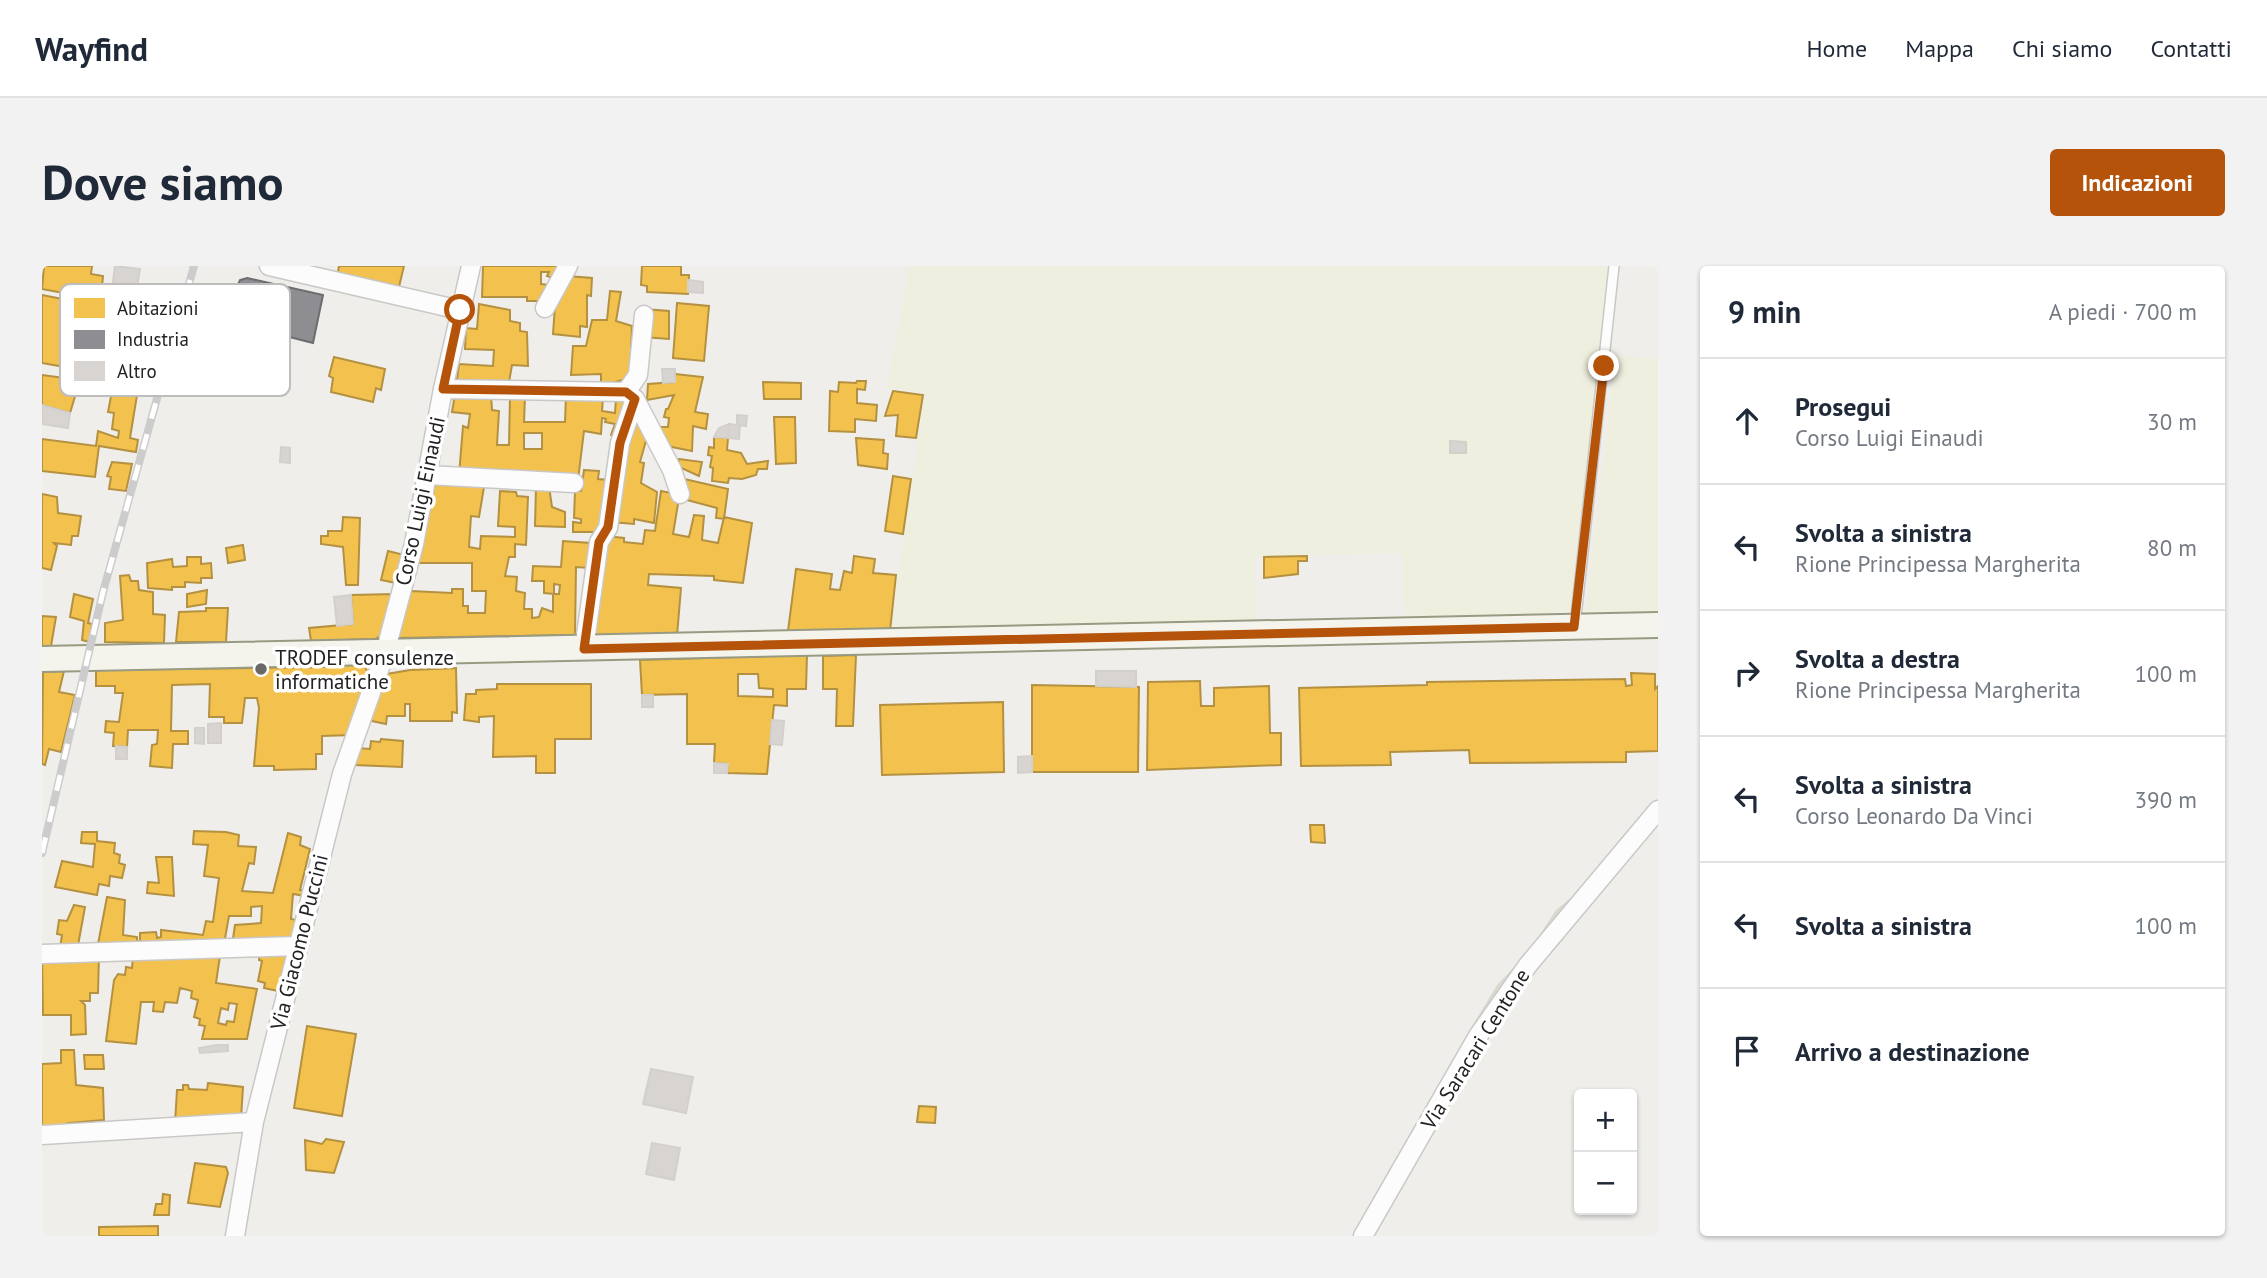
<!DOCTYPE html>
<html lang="it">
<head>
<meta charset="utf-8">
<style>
	body { margin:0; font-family:"PT Sans",sans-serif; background:#f2f2f3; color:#1f2937 }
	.controls { position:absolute; right:21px; bottom:21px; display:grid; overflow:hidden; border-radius:7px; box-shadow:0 2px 5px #0004 }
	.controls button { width:63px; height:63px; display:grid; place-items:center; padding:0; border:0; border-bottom:2px solid #e0e1e3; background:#fff; color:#1f2937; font:35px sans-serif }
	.stop { position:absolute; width:21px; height:21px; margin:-16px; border:5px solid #b45309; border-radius:50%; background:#fff }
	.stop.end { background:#b45309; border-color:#fff; box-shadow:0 2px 7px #0008 }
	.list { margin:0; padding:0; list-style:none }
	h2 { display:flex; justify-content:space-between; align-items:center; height:91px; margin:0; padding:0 28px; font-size:30px }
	h2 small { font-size:23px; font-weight:400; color:#747a83 }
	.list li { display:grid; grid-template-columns:46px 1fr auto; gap:21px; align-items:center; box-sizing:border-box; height:126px; padding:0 28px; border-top:2px solid #e0e1e3 }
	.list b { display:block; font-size:26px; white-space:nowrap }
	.list p { margin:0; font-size:23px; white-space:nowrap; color:#747a83 }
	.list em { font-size:23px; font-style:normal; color:#747a83 }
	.icon { flex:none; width:38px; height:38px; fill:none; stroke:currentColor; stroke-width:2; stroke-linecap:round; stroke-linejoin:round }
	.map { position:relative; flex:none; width:1616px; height:970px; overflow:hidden; border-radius:7px }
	header { display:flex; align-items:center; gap:42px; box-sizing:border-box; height:98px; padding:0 35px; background:#fff; border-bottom:2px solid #e0e1e3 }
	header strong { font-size:33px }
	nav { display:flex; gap:38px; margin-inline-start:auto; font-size:24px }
	.intro { display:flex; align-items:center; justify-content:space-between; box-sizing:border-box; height:168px; padding:0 42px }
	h1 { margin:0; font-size:49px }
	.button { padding:18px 32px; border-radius:7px; background:#b45309; color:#fff; font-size:24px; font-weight:700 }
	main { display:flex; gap:42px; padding:0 42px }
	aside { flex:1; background:#fff; border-radius:7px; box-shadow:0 2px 5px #0004 }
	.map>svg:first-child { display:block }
	.construction { fill:#d9d9cd }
	.farmland { fill:#efefdf }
	.homes { fill:#f2c14e; stroke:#b49141; stroke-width:2; fill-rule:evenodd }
	.industry { fill:#8d8d92; stroke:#6d6d70; stroke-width:2 }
	.building { fill:#d7d4d2; stroke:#d3d0cc; stroke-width:2 }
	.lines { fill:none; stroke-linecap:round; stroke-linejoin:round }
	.lane-casing { stroke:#c9c8c7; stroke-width:12 }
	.street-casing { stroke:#c9c8c7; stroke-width:21 }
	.secondary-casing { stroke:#999a82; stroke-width:28 }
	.lane { stroke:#fdfcfc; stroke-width:9 }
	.street { stroke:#fdfcfc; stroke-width:18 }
	.secondary { stroke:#f4f4ed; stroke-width:24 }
	.rail-casing { stroke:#ccc; stroke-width:8 }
	.rail { stroke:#fff; stroke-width:5; stroke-dasharray:16; stroke-linecap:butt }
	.route { stroke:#b45309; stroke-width:9 }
	.poi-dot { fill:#6a6968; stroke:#fff; stroke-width:2.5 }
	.labels { text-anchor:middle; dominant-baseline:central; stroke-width:7; stroke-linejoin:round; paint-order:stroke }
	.street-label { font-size:21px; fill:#222; stroke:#fff }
	.poi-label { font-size:21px; fill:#222; stroke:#fff; text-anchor:start }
	.key { fill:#fff; stroke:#bdbdbd; stroke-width:2 }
	.key-label { font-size:19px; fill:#222 }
</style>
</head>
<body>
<header>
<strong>Wayfind</strong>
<nav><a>Home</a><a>Mappa</a><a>Chi siamo</a><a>Contatti</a></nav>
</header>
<div class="intro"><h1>Dove siamo</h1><a class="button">Indicazioni</a></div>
<main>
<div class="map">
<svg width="1616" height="970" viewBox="0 0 1616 970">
	<rect width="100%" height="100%" fill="#f0eeeb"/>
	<path class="construction" d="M 1531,630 L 1542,636 L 1538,647 L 1481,721 L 1445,776 L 1436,785 L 1423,784 L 1423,772 L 1455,719 L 1487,685 L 1514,644 Z"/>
	<path class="farmland" d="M 868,0 L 1568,0 L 1529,346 L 1366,351 L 1363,345 L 1360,287 L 1212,291 L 1213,354 L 848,365 L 883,127 L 845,122 Z
		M 1573,89 L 1616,93 L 1616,345 L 1544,346 Z"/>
	<path class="homes" d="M 2,0 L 50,0 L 49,8 L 61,10 L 59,30 L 87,32 L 85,49 L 88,50 L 85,68 L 51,63 L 40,104 L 0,97 L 0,29 L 31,35 L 32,29 L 0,23 Z
		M 297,0 L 362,0 L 356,25 L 295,11 Z
		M 441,0 L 517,0 L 513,13 L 505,10 L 507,6 L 499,6 L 499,18 L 508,19 L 497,35 L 485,35 L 485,31 L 440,31 Z
		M 600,0 L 639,0 L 639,9 L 647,9 L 646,28 L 605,26 L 605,20 L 599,19 Z
		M 525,10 L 550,12 L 549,30 L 545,29 L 545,61 L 538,60 L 538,71 L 511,68 L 514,26 Z
		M 568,25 L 579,26 L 574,55 L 590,60 L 588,112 L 573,116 L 573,122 L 559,121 L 559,108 L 529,109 L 531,80 L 544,80 L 550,54 L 565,54 Z
		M 635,37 L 667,40 L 662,95 L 631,92 Z
		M 437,38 L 468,44 L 468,55 L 478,57 L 478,65 L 485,66 L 486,100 L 470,99 L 466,122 L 414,121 L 417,98 L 451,100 L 452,84 L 423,83 L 424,62 L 435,63 Z
		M 602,43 L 627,45 L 627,73 L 601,71 Z
		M 292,91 L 343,103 L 339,124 L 334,122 L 331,136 L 289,126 L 291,112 L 287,110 Z
		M 633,108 L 661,111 L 653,146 L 666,148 L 664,163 L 651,160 L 650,185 L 625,180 L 612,161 L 626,161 L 627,152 L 622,151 L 624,143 L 626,143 L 632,129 L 605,134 L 606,118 L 633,116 Z
		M 0,109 L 38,114 L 28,147 L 0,139 Z
		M 815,115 L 824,115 L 823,124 L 815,123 L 815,137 L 835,139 L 834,155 L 813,153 L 813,166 L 787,165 L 788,125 L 796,126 L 797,116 L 814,117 Z
		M 721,116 L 759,117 L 759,133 L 722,133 Z
		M 71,120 L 96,123 L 88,172 L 96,174 L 94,186 L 57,180 L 53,211 L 0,205 L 0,173 L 54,180 L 56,165 L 76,172 L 77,165 L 70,163 L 72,147 L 66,146 Z
		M 851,125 L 881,129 L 874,172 L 854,170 L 856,149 L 843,150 Z
		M 413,128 L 449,129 L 450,144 L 457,145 L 455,179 L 467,179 L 468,130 L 483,131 L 482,156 L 523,156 L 524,129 L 561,132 L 560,145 L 573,147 L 574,132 L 583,134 L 586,139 L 575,171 L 569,169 L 573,158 L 563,156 L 564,153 L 560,152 L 559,168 L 542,165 L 536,214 L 417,209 L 421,160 L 426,162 L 428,148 L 410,146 ZM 482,167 L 500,167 L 500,183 L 482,183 Z
		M 592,146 L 607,164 L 598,196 L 602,197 L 599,217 L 615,226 L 612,257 L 592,253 L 592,258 L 569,256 Z
		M 732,151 L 753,151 L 754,197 L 734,198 Z
		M 672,171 L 686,172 L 685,184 L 699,187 L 705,198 L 726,195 L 725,203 L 716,203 L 714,209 L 700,213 L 687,212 L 686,217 L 670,215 L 671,202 L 668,201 L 670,190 L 666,189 L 667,181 L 672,182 Z
		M 814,172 L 842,174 L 841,187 L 846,188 L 845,203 L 816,199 Z
		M 637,193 L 660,196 L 657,210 L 635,200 Z
		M 70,196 L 90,198 L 84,225 L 67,223 L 69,211 L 65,210 Z
		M 542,204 L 557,205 L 556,213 L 567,214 L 556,266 L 531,266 L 531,256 L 539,257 L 539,253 L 532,252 L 533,225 L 539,225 Z
		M 851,210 L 869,213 L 861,268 L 843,265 Z
		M 638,212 L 686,223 L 682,253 L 674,252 L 675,242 L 641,233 Z
		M 394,213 L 442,221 L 437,251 L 429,250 L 427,281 L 438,283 L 439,270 L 473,271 L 473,261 L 456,260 L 458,225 L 474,226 L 475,230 L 486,231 L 484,279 L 473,278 L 473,291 L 467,291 L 463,310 L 475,311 L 474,325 L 483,327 L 482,343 L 490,343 L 490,352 L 497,351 L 500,342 L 511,346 L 511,328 L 517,328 L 518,319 L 512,318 L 512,328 L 502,327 L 502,315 L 490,315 L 491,300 L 519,301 L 521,275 L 549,277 L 547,302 L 534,301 L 533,369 L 355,372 L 369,325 L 410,327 L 410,323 L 421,323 L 421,340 L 426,340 L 426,347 L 443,347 L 444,325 L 430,325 L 430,297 L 376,297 Z
		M 494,220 L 507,220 L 510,241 L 523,246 L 523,261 L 493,260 Z
		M 619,225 L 634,228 L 636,238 L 631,268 L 647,271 L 652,249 L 662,250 L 660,274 L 676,277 L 682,251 L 710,257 L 701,317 L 672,314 L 672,310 L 607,308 L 606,319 L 639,322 L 635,370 L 547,369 L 564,270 L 582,272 L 582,276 L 601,278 L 603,264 L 613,265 Z
		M 0,228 L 15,231 L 16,247 L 39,250 L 36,270 L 30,270 L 29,279 L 12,277 L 15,280 L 9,304 L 0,302 Z
		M 301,251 L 318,252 L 316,319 L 304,319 L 301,281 L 279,278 L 279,270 L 286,270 L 286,265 L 300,265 Z
		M 201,279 L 203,294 L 186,297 L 184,282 Z
		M 346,285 L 362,289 L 354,317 L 339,314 Z
		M 812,290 L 833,293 L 831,307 L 854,309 L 848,365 L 746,365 L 754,303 L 790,308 L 788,323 L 798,324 L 802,305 L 810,307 Z
		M 1265,290 L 1265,295 L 1256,295 L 1256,308 L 1222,312 L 1222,291 Z
		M 145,291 L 159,291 L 159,298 L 169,297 L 170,312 L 159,312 L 159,317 L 143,316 L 143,321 L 130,321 L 130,324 L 106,322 L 105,297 L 130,293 L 131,301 L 145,300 Z
		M 87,309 L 89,315 L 96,315 L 97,324 L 111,326 L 111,348 L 123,349 L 122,377 L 63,376 L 63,357 L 81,354 L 78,310 Z
		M 165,324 L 164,338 L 145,341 L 145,328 Z
		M 32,328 L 51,333 L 46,357 L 50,358 L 47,376 L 40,374 L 42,355 L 28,351 Z
		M 352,328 L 338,370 L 333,373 L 269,375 L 267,362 L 311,358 L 309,329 Z
		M 164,342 L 186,342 L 184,376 L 134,376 L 137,346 L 164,345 Z
		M 0,350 L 14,351 L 9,380 L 0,381 Z
		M 765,389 L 764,423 L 745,423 L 745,440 L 732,439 L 725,508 L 685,507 L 686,498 L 672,497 L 673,478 L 645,478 L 645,428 L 600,429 L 598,394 ZM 696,408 L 716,408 L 717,422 L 731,423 L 731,431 L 696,430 Z
		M 814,389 L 811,460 L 794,460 L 795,423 L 781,423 L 781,390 Z
		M 283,397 L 322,397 L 327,411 L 311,469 L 280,470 L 280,488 L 274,488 L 274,503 L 232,504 L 232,500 L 212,500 L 217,442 L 215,432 L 203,432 L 200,457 L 182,457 L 182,451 L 167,451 L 168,418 L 130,419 L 129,465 L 146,465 L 146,478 L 131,478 L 130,502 L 108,500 L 110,479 L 115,478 L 116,464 L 86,464 L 85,481 L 71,480 L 72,467 L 63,466 L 64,455 L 77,456 L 81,427 L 73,427 L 73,420 L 54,420 L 54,404 L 283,401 Z
		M 414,402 L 415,447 L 410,446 L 410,455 L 368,455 L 368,438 L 363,438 L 363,450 L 345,450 L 344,458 L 325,454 L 339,409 L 368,404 Z
		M 22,405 L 17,426 L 33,429 L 19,486 L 7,483 L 3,499 L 0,498 L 1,406 Z
		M 1589,407 L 1613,408 L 1613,423 L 1616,420 L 1616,485 L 1584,486 L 1584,496 L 1428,497 L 1427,484 L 1348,486 L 1349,499 L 1259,500 L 1257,422 L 1385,419 L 1385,416 L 1583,413 L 1584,420 L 1590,419 Z
		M 1158,415 L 1159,440 L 1172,440 L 1172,422 L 1227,420 L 1228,467 L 1239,467 L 1239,499 L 1105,504 L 1106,416 Z
		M 455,418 L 549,418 L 549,473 L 513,473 L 513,507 L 494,507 L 494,490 L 451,491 L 452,450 L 437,451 L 437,456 L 422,454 L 424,428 L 434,428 L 434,424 L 455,423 Z
		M 990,419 L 1097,421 L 1096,506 L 990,506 Z
		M 961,436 L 962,506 L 840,509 L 838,439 Z
		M 339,473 L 361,475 L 360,501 L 312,499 L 316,482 L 328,483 L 329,475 L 338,476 Z
		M 1268,559 L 1282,559 L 1283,577 L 1269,576 Z
		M 152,565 L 184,566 L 197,569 L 196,580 L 214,581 L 212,598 L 207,597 L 200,625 L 231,627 L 246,567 L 259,571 L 258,579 L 268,583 L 258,624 L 264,625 L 263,630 L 251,628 L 249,653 L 255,654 L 252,671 L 190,679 L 193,659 L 219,657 L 220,640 L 209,641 L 209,650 L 187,650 L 182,678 L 56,678 L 65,631 L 83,634 L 81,669 L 95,671 L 95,676 L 98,675 L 98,667 L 114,666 L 115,672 L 119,671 L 119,664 L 161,669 L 164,655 L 171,656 L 177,612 L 162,610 L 166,579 L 151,578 Z
		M 40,566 L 55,566 L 55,575 L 73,577 L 72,587 L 78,589 L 77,597 L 83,599 L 80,612 L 68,610 L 67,620 L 57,618 L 55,629 L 13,621 L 20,595 L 51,601 L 53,578 L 39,577 Z
		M 114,591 L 130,591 L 132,630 L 105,627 L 106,616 L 117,617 Z
		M 32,639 L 43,641 L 35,685 L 18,682 L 20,669 L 15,668 L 17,654 L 25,655 Z
		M 218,684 L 246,684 L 236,725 L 222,722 L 223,717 L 216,715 L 220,695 L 217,694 Z
		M 57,689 L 56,727 L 48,727 L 48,735 L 39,735 L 43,739 L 44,768 L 29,769 L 29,749 L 1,749 L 0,690 Z
		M 91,690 L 178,690 L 174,717 L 215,723 L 205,773 L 160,773 L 163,760 L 157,759 L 158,753 L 152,751 L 156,734 L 149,732 L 150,725 L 138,722 L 135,737 L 123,736 L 121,746 L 111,745 L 112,736 L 99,736 L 94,778 L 64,775 L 72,714 L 76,708 L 83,709 L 84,701 L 90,702 ZM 187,737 L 195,738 L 192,756 L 185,755 L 184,759 L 176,757 L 179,742 L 186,744 Z
		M 265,760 L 314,768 L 300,850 L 252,842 Z
		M 19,784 L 32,784 L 34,819 L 61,822 L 62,854 L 27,857 L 0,865 L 0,798 L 19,797 Z
		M 42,789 L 61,789 L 62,803 L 43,803 Z
		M 166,817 L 201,821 L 199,853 L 133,857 L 135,824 L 141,824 L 141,819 L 146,819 L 147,823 L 165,824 Z
		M 877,840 L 894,841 L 893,857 L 875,856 Z
		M 284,873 L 302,876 L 292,907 L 264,904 L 263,874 L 280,878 Z
		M 153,897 L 184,901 L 186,907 L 178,941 L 146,937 Z
		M 121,928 L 128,929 L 127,949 L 112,949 L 114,938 L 120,938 Z
		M 116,960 L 116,970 L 57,970 L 57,961 Z"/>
	<path class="industry" d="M 205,12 L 281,29 L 271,77 L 216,63 L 218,52 L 195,46 L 198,29 L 195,21 L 198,14 Z"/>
	<path class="building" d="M 73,0 L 98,3 L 93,32 L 69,31 Z
		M 646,14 L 661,16 L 661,27 L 646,26 Z
		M 620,103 L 633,103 L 633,116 L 621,117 Z
		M 0,139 L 28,147 L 26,162 L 0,158 Z
		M 695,149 L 705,150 L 704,160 L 698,159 L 697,173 L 686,172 L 687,158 L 695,159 Z
		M 687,158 L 686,172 L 672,171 L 677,162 Z
		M 1408,175 L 1424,176 L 1424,187 L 1408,187 Z
		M 239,181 L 248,182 L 248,197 L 238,196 Z
		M 309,329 L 311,358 L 295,360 L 292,331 Z
		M 1054,405 L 1094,405 L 1094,421 L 1054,420 Z
		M 600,429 L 611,429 L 611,441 L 600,441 Z
		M 730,454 L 742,455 L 740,479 L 728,478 Z
		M 179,457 L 179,477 L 166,477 L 166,458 Z
		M 153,462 L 162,462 L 162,478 L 153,477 Z
		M 74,480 L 85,481 L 85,493 L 74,493 Z
		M 990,490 L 990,506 L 976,507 L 976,491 Z
		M 672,497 L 686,498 L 685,507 L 672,507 Z
		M 175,779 L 186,779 L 186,785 L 158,787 L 157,782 Z
		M 609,803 L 651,811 L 644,847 L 601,838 Z
		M 610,877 L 638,882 L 632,914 L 604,908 Z"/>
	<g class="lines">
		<defs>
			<path id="lane" d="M 1533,360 L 1572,0"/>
			<path id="street" d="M 227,0 L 418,44
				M 503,42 L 526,0
				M 401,123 L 584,126 L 593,133 L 630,204 L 638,228
				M 584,126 L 596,109 L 602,49
				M 386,209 L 532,217
				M 542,383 L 557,276 L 566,262 L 578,177 L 593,133
				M 0,688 L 256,680
				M 0,869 L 212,856
				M 193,970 L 212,856 L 300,508 L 343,387 L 372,278 L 401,123 L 429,0
				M 1321,970 L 1436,770 L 1486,699 L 1616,544"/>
			<path id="secondary" d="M 0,393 L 1616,359"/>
		</defs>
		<use href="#lane" class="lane-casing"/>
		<use href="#street" class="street-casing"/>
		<use href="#secondary" class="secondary-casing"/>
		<use href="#lane" class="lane"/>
		<use href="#street" class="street"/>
		<use href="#secondary" class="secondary"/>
		<defs>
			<path id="rail" d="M 0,587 L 61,326 L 152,0"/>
		</defs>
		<use href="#rail" class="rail-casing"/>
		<use href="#rail" class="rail"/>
	</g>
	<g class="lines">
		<path class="route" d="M 418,44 L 401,123 L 584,126 L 593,133 L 578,177 L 566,261 L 557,276 L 542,383 L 1532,361 L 1562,100"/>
	</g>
	<circle class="poi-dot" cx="219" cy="403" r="7"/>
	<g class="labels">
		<g class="street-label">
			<text transform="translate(378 235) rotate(-78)">Corso Luigi Einaudi</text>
			<text transform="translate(257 676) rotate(-76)">Via Giacomo Puccini</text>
			<text transform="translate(1433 783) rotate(-58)">Via Saracari Centone</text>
		</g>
		<g class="poi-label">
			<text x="233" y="391">TRODEF consulenze<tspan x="233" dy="24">informatiche</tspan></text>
		</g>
	</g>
	<rect x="18" y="18" width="230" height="112" rx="10" class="key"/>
	<rect x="32" y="32" width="31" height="20" fill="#f2c14e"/>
	<rect x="32" y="64" width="31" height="19" fill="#8d8d92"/>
	<rect x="32" y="95" width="31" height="20" fill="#d7d4d2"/>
	<g class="key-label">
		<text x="75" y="49">Abitazioni</text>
		<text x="75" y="80">Industria</text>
		<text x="75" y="112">Altro</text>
	</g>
</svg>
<div class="controls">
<button>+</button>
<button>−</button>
</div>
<div class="stop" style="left:418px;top:44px"></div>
<div class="stop end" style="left:1562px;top:100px"></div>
</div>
<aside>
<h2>9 min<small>A piedi · 700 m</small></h2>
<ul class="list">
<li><svg class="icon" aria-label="ahead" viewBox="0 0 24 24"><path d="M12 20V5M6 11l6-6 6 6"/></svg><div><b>Prosegui</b><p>Corso Luigi Einaudi</p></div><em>30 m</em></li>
<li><svg class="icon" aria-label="left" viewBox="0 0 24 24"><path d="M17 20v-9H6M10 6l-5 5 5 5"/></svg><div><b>Svolta a sinistra</b><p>Rione Principessa Margherita</p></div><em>80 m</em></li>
<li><svg class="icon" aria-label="right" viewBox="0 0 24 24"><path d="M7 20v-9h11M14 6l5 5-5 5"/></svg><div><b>Svolta a destra</b><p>Rione Principessa Margherita</p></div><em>100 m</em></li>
<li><svg class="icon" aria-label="left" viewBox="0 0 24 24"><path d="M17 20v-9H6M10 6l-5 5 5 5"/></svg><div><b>Svolta a sinistra</b><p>Corso Leonardo Da Vinci</p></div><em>390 m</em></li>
<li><svg class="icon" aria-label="left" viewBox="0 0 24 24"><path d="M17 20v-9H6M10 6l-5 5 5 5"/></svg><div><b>Svolta a sinistra</b></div><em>100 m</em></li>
<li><svg class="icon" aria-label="arrive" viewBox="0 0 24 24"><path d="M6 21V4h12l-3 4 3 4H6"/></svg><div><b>Arrivo a destinazione</b></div></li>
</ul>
</aside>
</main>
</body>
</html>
